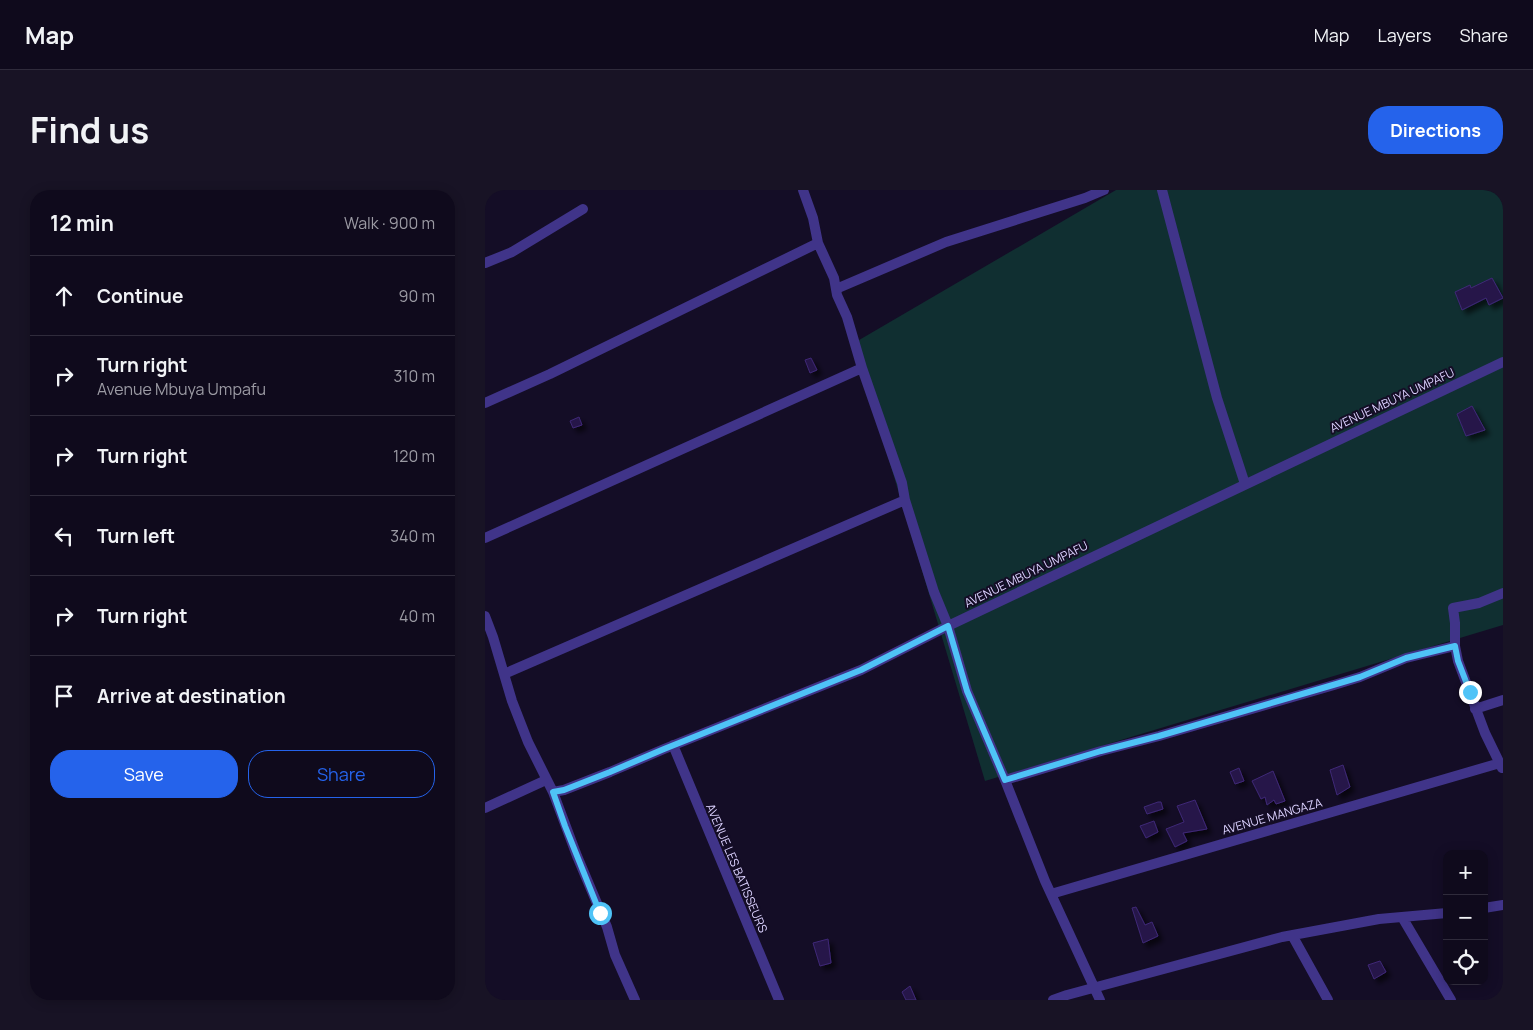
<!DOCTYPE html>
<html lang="en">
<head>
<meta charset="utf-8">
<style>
	body { margin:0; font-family:Manrope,sans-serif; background:#181325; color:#f1f3f6 }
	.controls { position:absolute; right:15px; bottom:15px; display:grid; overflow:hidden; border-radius:10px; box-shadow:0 2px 12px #0003 }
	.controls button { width:45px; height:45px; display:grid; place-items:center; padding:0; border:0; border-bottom:1px solid #2f2b3b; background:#0f0a1c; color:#f1f3f6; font:25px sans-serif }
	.stop { position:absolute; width:15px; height:15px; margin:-11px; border:4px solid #4fc3f7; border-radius:50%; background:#fff }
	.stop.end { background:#4fc3f7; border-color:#fff; box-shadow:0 1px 5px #0008 }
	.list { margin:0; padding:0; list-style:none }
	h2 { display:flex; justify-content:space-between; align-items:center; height:65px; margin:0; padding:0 20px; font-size:21px }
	h2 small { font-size:16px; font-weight:400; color:#9b9aa3 }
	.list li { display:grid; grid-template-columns:32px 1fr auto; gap:15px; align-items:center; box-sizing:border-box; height:80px; padding:0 20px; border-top:1px solid #2f2b3b }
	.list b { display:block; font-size:19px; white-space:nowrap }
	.list p { margin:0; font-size:16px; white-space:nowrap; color:#9b9aa3 }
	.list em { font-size:16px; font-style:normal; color:#9b9aa3 }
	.actions { display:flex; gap:10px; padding:15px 20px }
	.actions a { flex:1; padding:11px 0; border:1px solid #2563eb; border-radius:20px; text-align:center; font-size:18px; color:#2563eb }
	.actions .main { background:#2563eb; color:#fff }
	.icon { flex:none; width:28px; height:28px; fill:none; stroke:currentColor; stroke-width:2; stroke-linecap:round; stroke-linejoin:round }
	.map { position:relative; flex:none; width:1018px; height:810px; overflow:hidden; border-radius:20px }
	header { display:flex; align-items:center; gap:30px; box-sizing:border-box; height:70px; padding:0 25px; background:#0f0a1c; border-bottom:1px solid #2f2b3b }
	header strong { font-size:24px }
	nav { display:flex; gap:28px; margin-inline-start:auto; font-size:18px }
	.intro { display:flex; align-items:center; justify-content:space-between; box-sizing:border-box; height:120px; padding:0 30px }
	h1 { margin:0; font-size:35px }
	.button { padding:12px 22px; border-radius:20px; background:#2563eb; color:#fff; font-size:18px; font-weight:700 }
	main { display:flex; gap:30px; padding:0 30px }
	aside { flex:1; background:#0f0a1c; border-radius:20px; box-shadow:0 2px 12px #0003 }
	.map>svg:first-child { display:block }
	.green { fill:#102f31 }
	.building { fill:#261849; stroke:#3f2877; filter:url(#shadow) }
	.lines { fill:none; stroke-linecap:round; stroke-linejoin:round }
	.street { stroke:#403489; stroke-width:10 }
	.route { stroke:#4fc3f7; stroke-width:6 }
	.labels { text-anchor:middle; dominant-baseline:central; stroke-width:4; stroke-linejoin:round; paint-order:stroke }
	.street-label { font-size:12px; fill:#dcd2ff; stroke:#140d26 }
</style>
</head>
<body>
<header>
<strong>Map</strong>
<nav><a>Map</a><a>Layers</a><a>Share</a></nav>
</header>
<div class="intro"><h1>Find us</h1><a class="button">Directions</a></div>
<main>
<aside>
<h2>12 min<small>Walk · 900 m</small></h2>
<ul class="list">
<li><svg class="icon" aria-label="ahead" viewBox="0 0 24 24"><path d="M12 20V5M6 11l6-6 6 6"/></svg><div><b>Continue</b></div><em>90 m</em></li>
<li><svg class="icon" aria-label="right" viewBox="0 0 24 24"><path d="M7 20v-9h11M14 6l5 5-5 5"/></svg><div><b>Turn right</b><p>Avenue Mbuya Umpafu</p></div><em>310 m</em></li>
<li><svg class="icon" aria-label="right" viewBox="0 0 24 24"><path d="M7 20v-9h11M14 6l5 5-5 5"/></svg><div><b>Turn right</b></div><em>120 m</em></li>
<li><svg class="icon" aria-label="left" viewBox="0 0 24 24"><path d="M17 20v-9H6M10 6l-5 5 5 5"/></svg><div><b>Turn left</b></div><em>340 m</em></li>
<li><svg class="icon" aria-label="right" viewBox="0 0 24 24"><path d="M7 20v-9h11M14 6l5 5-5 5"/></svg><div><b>Turn right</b></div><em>40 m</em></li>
<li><svg class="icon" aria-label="arrive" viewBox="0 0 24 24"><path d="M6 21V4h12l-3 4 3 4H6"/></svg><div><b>Arrive at destination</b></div></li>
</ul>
<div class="actions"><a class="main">Save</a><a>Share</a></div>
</aside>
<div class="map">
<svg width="1018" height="810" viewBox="0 0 1018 810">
	<defs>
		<filter id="shadow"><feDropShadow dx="4.5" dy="4.5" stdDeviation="2.5" flood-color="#0009"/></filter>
	</defs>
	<rect width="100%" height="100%" fill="#140d26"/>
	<path class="green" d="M 631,0 L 1018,0 L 1018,435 L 500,591 L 369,153 Z"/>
	<path class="building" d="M 1007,88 L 1018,108 L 1004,115 L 1001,108 L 977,120 L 970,102 L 985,95 L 986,98 Z
		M 326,168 L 332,180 L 325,183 L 320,170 Z
		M 987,216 L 1000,240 L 981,246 L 972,224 Z
		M 94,227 L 97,235 L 88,238 L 85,231 Z
		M 858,575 L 865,597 L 852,605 L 845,580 Z
		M 754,578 L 759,591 L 750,594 L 745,582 Z
		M 788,581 L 800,611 L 791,614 L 789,610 L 782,615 L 780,607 L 776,609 L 767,591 Z
		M 710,610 L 722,639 L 698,643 L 702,651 L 690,657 L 681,639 L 699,632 L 692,616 Z
		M 673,612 L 676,612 L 678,619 L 662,624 L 659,617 Z
		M 669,631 L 673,642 L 661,648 L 655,636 Z
		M 651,717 L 660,735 L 667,732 L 673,746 L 658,753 L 647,718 Z
		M 343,749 L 346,773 L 335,776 L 328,753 Z
		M 895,771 L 901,782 L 889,789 L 883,775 Z
		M 425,796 L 431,810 L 421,810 L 417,802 Z"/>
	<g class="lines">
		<path class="street" d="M 318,0 L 328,28 L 333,53 L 349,88 L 352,105 L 362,127 L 377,178 L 417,293 L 420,310 L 449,402 L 463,436 L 482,501 L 520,590 L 560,691 L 615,810
			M 677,0 L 732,208 L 760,294
			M 0,73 L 27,62 L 98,19
			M 351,99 L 461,52 L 600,8 L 619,0
			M 0,213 L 65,184 L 333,53
			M 0,348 L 377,178
			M 0,426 L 8,447 L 27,511 L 43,552 L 68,602 L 92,666 L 122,737 L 130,765 L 150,810
			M 19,484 L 420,310
			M 990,519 L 1018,510
			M 188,555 L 294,810
			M 1017,578 L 1000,543 L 973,471 L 970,456 L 970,433 L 968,418 L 994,413 L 1018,403
			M 520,590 L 616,561 L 674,546 L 849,495 L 875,487 L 921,468 L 970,456
			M 68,602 L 79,600 L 125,582 L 179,559 L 376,480 L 463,436 L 1018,172
			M 0,618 L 61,590
			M 566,704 L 1015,573
			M 999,718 L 1018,715
			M 917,727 L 966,810
			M 807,745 L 843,810
			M 568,810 L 582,805 L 797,747 L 894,729 L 962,723"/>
	</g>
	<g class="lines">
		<path class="route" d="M 115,723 L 80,636 L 68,602 L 79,600 L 125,582 L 179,559 L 376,480 L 463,436 L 482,501 L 520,590 L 616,561 L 674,546 L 848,495 L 875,487 L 921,468 L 970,456 L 973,471 L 985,502"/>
	</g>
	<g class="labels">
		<g class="street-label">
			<text transform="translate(907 210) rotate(-25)">AVENUE MBUYA UMPAFU</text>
			<text transform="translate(541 384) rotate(-26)">AVENUE MBUYA UMPAFU</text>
			<text transform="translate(787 626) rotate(-16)">AVENUE MANGAZA</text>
			<text transform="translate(252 678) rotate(67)">AVENUE LES BATISSEURS</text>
		</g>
	</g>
</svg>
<div class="controls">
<button>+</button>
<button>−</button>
<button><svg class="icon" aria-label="locate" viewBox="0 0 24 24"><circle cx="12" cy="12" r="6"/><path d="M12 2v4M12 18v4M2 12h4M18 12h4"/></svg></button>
</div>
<div class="stop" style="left:115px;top:723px"></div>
<div class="stop end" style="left:985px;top:502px"></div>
</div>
</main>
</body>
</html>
